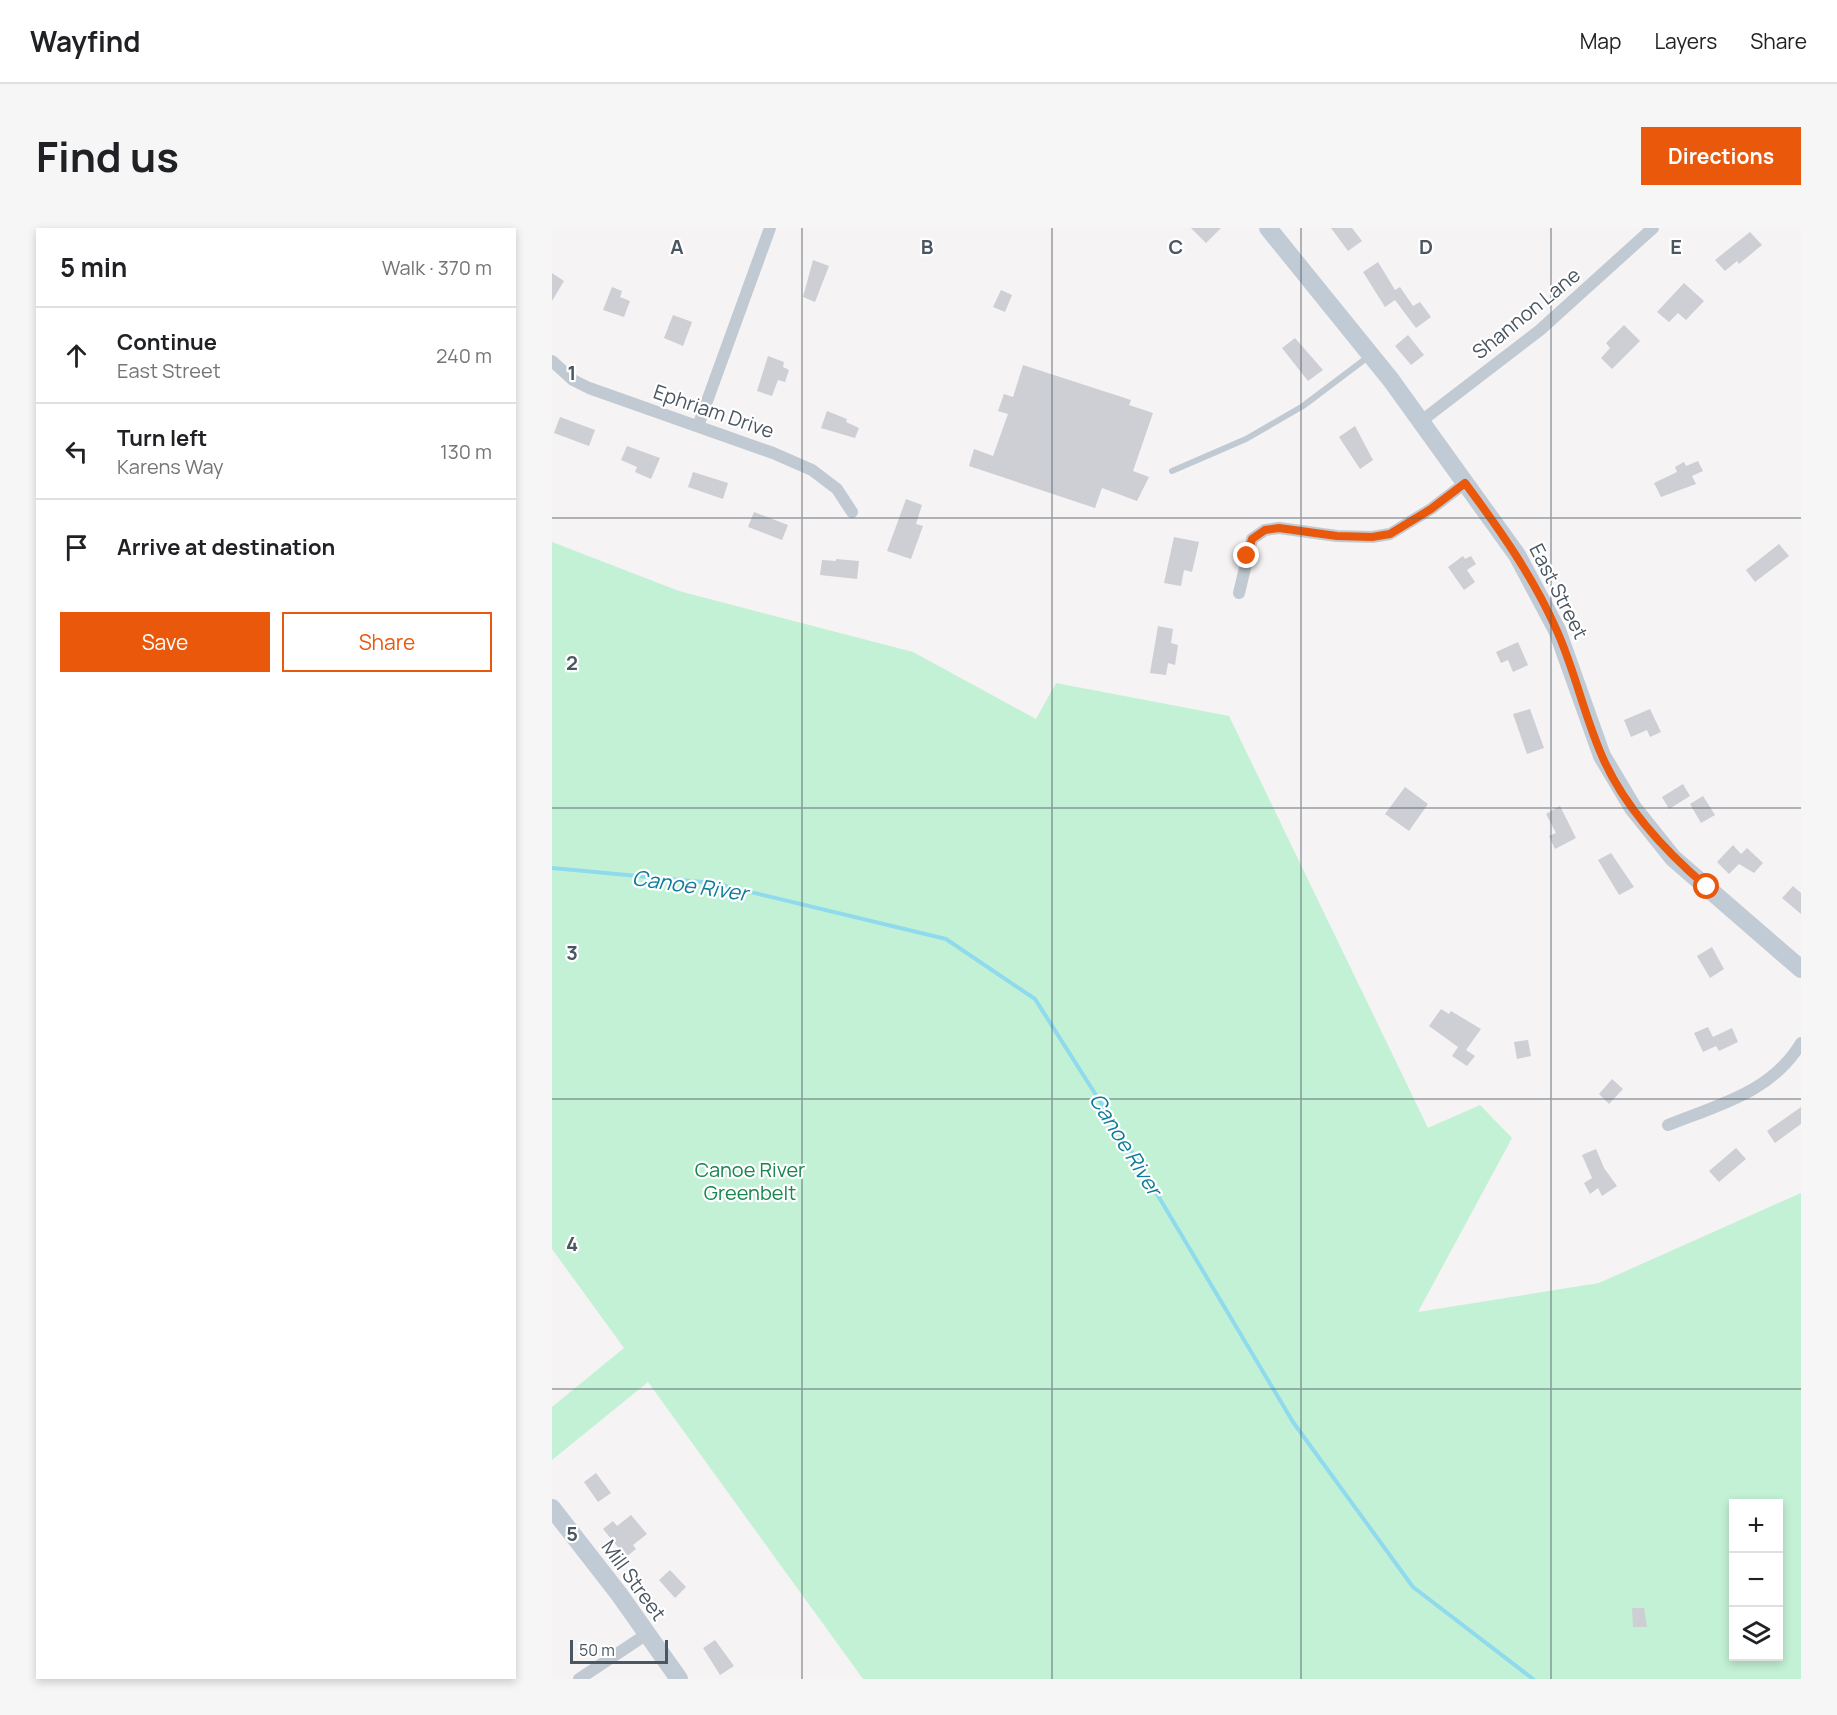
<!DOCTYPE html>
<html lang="en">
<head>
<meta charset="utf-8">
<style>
	body { margin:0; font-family:Manrope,sans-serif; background:#f6f6f6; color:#202124 }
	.controls { position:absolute; right:18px; bottom:18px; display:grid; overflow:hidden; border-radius:0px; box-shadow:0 3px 9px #0003 }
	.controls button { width:54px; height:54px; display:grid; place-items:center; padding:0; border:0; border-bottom:2px solid #e0e0e0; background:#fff; color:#202124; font:30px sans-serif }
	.scale { position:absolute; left:18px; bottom:15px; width:98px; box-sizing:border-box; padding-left:6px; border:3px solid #4a5661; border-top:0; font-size:16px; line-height:21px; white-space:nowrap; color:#4a5661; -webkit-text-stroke:4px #fff; paint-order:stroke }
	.stop { position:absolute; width:18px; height:18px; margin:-14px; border:4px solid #ea580c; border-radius:50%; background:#fff }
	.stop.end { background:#ea580c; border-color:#fff; box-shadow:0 2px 6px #0008 }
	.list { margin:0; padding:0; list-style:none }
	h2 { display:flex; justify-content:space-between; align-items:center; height:78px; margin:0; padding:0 24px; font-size:26px }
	h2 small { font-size:20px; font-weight:400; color:#757577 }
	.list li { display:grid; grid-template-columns:39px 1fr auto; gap:18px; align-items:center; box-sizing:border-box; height:96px; padding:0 24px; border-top:2px solid #e0e0e0 }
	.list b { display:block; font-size:22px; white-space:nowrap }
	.list p { margin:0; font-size:20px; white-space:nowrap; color:#757577 }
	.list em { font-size:20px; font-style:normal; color:#757577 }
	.actions { display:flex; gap:12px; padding:18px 24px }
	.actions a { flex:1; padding:14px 0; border:2px solid #ea580c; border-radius:0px; text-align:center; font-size:21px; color:#ea580c }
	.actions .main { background:#ea580c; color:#fff }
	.icon { flex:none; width:33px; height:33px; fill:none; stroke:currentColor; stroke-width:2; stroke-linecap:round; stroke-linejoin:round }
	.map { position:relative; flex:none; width:1249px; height:1451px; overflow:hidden; border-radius:0px }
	header { display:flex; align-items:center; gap:36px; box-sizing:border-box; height:84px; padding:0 30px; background:#fff; border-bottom:2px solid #e0e0e0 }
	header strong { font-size:28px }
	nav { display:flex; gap:33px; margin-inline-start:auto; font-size:21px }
	.intro { display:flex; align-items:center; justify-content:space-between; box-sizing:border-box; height:144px; padding:0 36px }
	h1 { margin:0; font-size:42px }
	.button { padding:15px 27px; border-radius:0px; background:#ea580c; color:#fff; font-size:21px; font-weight:700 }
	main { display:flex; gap:36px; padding:0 36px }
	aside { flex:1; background:#fff; border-radius:0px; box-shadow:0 3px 9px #0003 }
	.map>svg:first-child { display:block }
	.green { fill:#c3f1d5; fill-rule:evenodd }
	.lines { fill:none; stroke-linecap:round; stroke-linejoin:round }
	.stream { stroke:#90daee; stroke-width:4 }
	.building { fill:#cdcfd5 }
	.lane { stroke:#c1cad2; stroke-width:6 }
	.street { stroke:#c1cad2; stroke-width:12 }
	.secondary { stroke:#c1cbd6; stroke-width:18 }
	.route { stroke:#ea580c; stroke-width:8 }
	.grid { fill:none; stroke:#4a5661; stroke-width:1.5; stroke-opacity:0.55 }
	.labels { text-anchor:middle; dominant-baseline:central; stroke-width:4.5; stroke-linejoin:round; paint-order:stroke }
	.street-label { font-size:20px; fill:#4a5661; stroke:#fff }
	.park-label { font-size:20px; fill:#17864f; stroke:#fff }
	.water-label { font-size:21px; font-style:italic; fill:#0c7c9b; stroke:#fff }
	.grid-label { font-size:20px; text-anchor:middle; font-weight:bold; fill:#4a5661; stroke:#fff; stroke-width:4.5; stroke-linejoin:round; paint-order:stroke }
</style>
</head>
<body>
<header>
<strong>Wayfind</strong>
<nav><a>Map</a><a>Layers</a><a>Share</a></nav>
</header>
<div class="intro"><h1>Find us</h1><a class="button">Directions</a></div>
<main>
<aside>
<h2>5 min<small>Walk · 370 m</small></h2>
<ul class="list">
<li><svg class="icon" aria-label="ahead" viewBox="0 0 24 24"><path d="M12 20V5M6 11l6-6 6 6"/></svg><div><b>Continue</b><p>East Street</p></div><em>240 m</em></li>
<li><svg class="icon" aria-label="left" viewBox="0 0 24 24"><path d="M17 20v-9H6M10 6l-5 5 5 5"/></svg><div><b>Turn left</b><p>Karens Way</p></div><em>130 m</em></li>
<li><svg class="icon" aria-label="arrive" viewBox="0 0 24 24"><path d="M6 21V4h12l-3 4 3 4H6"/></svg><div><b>Arrive at destination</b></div></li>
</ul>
<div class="actions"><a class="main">Save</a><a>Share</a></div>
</aside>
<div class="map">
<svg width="1249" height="1451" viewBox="0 0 1249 1451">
	<rect width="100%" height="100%" fill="#f5f3f3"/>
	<path class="green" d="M 0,314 L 127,363 L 361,424 L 484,491 L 504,455 L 677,488 L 876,900 L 928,877 L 960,910 L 866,1084 L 1047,1055 L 1249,965 L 1249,1451 L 311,1451 L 96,1154 L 0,1232 L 0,1179 L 72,1120 L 0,1021 ZM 1182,1276 L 1226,1276 L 1226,1428 L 1182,1428 Z"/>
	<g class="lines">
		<path class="stream" d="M 0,640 L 161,655 L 394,711 L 483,771 L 577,919 L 741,1194 L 861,1359 L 981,1451"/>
	</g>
	<path class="building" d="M 639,0 L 669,0 L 654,15 Z
		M 779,0 L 800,0 L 810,13 L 796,23 Z
		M 1198,4 L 1210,17 L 1187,36 L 1185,33 L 1173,43 L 1163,32 Z
		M 261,32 L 277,38 L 263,74 L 251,69 Z
		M 826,34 L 843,62 L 848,59 L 861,78 L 868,74 L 879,89 L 864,100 L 843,72 L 833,79 L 811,44 Z
		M 0,45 L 12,53 L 0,73 Z
		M 1132,55 L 1152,73 L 1134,92 L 1126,85 L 1117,94 L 1105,84 Z
		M 60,59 L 70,63 L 68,69 L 78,73 L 72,89 L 51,82 Z
		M 449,62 L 460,67 L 453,84 L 441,79 Z
		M 121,87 L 140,94 L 131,118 L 112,110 Z
		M 1072,97 L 1088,113 L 1060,141 L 1049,130 L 1058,120 L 1054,115 Z
		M 856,107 L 872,127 L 859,137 L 843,118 Z
		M 743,110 L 771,142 L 756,153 L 730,120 Z
		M 216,128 L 232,134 L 231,139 L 237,142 L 233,154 L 226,152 L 220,168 L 205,163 Z
		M 471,137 L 579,172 L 577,177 L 601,185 L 581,243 L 597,249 L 585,273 L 550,260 L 543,280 L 417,238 L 422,221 L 441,228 L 456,186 L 446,183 L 452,166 L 461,169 Z
		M 275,183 L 295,191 L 294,194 L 307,200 L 303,210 L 269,200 Z
		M 8,189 L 43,202 L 37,218 L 2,205 Z
		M 803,198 L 821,232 L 808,241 L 787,209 Z
		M 75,218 L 108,230 L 99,251 L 83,244 L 85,239 L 69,232 Z
		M 1146,233 L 1151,243 L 1140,248 L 1144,256 L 1109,269 L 1102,255 L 1125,244 L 1123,239 L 1132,234 L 1134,238 Z
		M 141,244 L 176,255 L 171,271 L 136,259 Z
		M 354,271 L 370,277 L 364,296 L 371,298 L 359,331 L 335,323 Z
		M 202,284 L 236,297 L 230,312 L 196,299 Z
		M 622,309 L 647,314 L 640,344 L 632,342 L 629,358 L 612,355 Z
		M 1227,316 L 1237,328 L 1203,354 L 1194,342 Z
		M 911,328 L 913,331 L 919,328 L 924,336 L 915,342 L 923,354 L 912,362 L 896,339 Z
		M 284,331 L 307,333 L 305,351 L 268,347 L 270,332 L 284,333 Z
		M 606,398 L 621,401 L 619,415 L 626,417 L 623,437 L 616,435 L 614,447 L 598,445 Z
		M 966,414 L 976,437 L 961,444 L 956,432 L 949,435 L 944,424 Z
		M 978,481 L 992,520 L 975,526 L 961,486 Z
		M 1098,481 L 1109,504 L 1098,509 L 1095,502 L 1079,509 L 1072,492 Z
		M 1131,556 L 1138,568 L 1117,581 L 1110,569 Z
		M 853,559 L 876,576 L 857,603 L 833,586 Z
		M 1151,568 L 1163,587 L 1149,595 L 1138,576 Z
		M 1008,578 L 1024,610 L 1003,621 L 997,608 L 1004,605 L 994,586 Z
		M 1181,617 L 1189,626 L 1195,620 L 1211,635 L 1202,645 L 1187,636 L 1177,646 L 1165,634 Z
		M 1059,625 L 1082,659 L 1067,667 L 1046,632 Z
		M 1241,658 L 1249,665 L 1249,686 L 1230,670 Z
		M 1160,719 L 1172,741 L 1158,750 L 1145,728 Z
		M 889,781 L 897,786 L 899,783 L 929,801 L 914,822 L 923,828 L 915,838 L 900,828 L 906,819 L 877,798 Z
		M 1156,799 L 1161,809 L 1180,800 L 1186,814 L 1167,823 L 1164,818 L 1151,824 L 1142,805 Z
		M 976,812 L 979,828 L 965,831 L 962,814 Z
		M 1060,851 L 1071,861 L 1057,876 L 1047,866 Z
		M 1249,879 L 1249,896 L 1223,915 L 1215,903 Z
		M 1184,920 L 1194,931 L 1167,954 L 1157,943 Z
		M 1044,921 L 1052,940 L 1065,958 L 1050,968 L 1046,960 L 1038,966 L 1032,955 L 1040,950 L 1030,927 Z
		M 44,1245 L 59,1265 L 46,1274 L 32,1254 Z
		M 79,1287 L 95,1306 L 81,1317 L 84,1321 L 74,1329 L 51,1301 L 61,1293 L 65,1298 Z
		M 118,1342 L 134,1359 L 123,1370 L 107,1352 Z
		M 1080,1380 L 1092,1380 L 1095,1399 L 1081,1399 Z
		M 163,1412 L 182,1438 L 168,1447 L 151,1420 Z"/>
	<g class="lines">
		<path class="lane" d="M 620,243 L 694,211 L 751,178 L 816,129"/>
		<path class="street" d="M 0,133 L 21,152 L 37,160 L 221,225 L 260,242 L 285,261 L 300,284
			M 868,194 L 988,102 L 1101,0
			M 146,198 L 218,0
			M 687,365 L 700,311 L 713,302 L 727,300 L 785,308 L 820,309 L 838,306 L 879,281 L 913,255
			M 1116,897 C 1166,877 1220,864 1249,815
			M 27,1451 L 95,1406"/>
		<path class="secondary" d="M 716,0 L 839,152 L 965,327 L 1005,402 L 1050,528 L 1081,580 L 1121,630 L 1249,741
			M 0,1280 L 67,1366 L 127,1451"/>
	</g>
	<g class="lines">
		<path class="route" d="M 695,328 L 700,311 L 713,302 L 727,300 L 785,308 L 820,309 L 838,306 L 879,281 L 913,255 C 948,302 982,350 1005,403 C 1023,443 1032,487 1050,528 C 1072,579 1113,623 1155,659"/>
	</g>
	<path class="grid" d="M 250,0 L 250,1451M 500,0 L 500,1451M 749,0 L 749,1451M 999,0 L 999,1451M 0,290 L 1249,290M 0,580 L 1249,580M 0,871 L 1249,871M 0,1161 L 1249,1161"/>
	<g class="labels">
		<g class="street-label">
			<text transform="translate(974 85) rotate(-39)">Shannon Lane</text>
			<text transform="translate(162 183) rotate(19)">Ephriam Drive</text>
			<text transform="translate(1007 363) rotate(63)">East Street</text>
			<text transform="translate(82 1352) rotate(54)">Mill Street</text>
		</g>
		<g class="park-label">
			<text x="198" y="941">Canoe River<tspan x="198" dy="23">Greenbelt</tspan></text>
		</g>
		<g class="water-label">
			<text transform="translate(138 657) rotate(8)">Canoe River</text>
			<text transform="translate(574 916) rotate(58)">Canoe River</text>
		</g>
	</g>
	<g class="grid-label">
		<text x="125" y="26">A</text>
		<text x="375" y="26">B</text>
		<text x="624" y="26">C</text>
		<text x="874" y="26">D</text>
		<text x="1124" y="26">E</text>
		<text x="20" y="152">1</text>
		<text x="20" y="442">2</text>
		<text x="20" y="732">3</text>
		<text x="20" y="1023">4</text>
		<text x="20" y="1313">5</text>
	</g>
</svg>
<div class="controls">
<button>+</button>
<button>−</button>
<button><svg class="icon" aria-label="layers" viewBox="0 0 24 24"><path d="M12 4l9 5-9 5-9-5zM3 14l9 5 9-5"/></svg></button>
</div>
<div class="scale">50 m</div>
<div class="stop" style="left:1155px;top:659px"></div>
<div class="stop end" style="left:695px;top:328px"></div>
</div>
</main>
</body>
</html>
